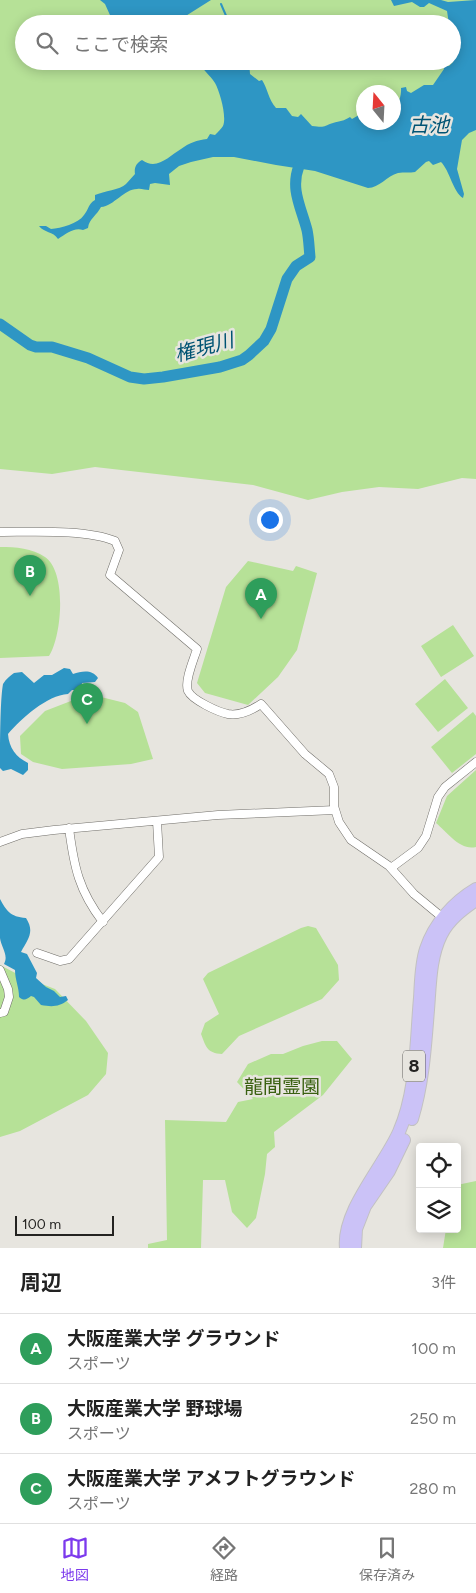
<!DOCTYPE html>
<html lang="ja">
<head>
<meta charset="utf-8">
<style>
	body { margin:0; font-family:Figtree,"Noto Sans JP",sans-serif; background:#f6f6f6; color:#222 }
	.controls { position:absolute; right:15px; bottom:15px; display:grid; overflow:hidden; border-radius:5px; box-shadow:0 2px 12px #0003 }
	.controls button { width:45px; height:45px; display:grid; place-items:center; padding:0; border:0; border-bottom:1px solid #e0e0e0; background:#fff; color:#222; font:25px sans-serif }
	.compass { position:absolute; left:356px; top:85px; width:45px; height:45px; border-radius:50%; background:#fff; box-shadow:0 2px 12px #0003; rotate:342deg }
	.scale { position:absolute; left:15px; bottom:12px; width:99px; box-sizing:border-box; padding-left:5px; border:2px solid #242321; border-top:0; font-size:14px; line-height:18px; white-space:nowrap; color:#242321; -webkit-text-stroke:4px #e7e5df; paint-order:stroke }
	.you { position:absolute; left:269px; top:519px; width:18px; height:18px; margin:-12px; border:4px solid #fff; border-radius:50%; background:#1a73e8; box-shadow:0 0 0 8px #1a73e833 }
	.badge { display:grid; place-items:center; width:32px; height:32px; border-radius:50%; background:#7c3aed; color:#fff; font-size:16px; font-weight:700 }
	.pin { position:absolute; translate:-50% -41px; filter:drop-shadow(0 1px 2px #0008) }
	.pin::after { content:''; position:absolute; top:26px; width:18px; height:15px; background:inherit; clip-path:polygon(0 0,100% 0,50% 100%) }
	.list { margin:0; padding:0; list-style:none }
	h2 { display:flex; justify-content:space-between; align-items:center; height:65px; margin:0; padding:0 20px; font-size:21px }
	h2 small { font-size:16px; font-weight:400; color:#767676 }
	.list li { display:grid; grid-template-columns:32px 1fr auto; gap:15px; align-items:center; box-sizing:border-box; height:70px; padding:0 20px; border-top:1px solid #e0e0e0 }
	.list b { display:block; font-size:19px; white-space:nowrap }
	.list p { margin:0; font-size:16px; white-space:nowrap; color:#767676 }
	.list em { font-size:16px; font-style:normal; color:#767676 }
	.icon { flex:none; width:28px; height:28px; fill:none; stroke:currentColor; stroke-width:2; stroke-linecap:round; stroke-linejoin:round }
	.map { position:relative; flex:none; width:476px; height:1248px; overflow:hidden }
	.search { position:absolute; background:#fff; box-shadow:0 2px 12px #0003; left:15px; right:15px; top:15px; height:55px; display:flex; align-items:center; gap:12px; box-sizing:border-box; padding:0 18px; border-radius:28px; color:#767676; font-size:19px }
	.sheet { height:275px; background:#fff }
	nav { display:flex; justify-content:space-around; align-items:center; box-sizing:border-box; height:70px; border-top:1px solid #e0e0e0; background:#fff; font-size:14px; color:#767676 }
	nav a { display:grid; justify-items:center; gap:2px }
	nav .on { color:#7c3aed }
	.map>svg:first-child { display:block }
	.green { fill:#b6e197; fill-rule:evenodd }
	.water { fill:#2e96c4 }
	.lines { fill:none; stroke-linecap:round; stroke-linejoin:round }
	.stream { stroke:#2e96c4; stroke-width:2 }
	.river { stroke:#2e96c4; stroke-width:11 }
	.street-casing { stroke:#706e69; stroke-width:9 }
	.primary-casing { stroke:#c2c1c1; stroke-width:14 }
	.street { stroke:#fff; stroke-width:8 }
	.primary { stroke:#cbc2f7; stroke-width:12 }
	.labels { text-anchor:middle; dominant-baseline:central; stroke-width:5; stroke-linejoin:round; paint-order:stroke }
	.shield { fill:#e7e5df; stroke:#5e5d5a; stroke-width:1 }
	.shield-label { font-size:18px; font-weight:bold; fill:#242321 }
	.park-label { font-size:19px; fill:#3a6111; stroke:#e7e5df }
	.water-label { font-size:20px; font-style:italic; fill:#005373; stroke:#e7e5df }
</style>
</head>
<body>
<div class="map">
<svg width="476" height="1248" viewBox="0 0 476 1248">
	<rect width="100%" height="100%" fill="#e7e5df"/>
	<path class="green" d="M 0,0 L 476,0 L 476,479 L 462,478 L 418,489 L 379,487 L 342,492 L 308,500 L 253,485 L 95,467 L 52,474 L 0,469 ZM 24,24 L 452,24 L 452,61 L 24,61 ZM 364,92 L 394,92 L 394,122 L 364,122 Z
		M 0,547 C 16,547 32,548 45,557 C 67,572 62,636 49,656 L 0,658 Z
		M 248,561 L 293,571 L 296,566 L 317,573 L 297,650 L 278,677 L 248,705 L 205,693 L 197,683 L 226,587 Z
		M 453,625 L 474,656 L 441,677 L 421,646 Z
		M 445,679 L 468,708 L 438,732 L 415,704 Z
		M 89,694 L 125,703 L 138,712 L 153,759 L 131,764 L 62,769 L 33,762 L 21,754 L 20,736 L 45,711 Z
		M 473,712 L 476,716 L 476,754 L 452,773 L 431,747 Z
		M 476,770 L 476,847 C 460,851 447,832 436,823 L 447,796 Z
		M 308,926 L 316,928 L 338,965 L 339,980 L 322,999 L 239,1036 L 222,1054 C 207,1053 206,1047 201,1034 L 205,1023 L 219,1014 L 203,979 L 208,973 L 301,928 Z
		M 0,965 L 21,976 L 55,989 L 86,1021 L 108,1053 L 106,1074 L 88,1095 L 20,1131 L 0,1137 Z
		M 322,1041 L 337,1041 L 352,1059 L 323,1095 L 274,1132 L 275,1147 L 267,1154 L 265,1174 L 256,1218 L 247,1228 L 232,1212 L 225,1180 L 203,1180 L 201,1248 L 148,1248 L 148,1244 L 167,1240 L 165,1120 L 226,1122 L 238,1102 L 253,1099 L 237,1082 L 248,1064 L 271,1054 L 283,1054 L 303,1046 Z
		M 476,1181 L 476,1248 L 443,1248 L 446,1229 L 457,1229 L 457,1185 Z"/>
	<path class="water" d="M 100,0 L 211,0 L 173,24 L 114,24 L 105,4 Z
		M 391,0 L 441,0 L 448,2 L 476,0 L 476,130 L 469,133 L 462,140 L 457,169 L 464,194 L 463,198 C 453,192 450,171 441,162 L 433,165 L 429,161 L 426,162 L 415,172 C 410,173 404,172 398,173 C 387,176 379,188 368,188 L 315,171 L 276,165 L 234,157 L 213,157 L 191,162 L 179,166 L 169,174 L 170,185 L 155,183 L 150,184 L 149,190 C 145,190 141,188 137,189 C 124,189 114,206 101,207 C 97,215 89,219 88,228 L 83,230 C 74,227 66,234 58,239 C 53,231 44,233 39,226 L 46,226 L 51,229 C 61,228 78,224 84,215 C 89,209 88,204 95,200 L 95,195 C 104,191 120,190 126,184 C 129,181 132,177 135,174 C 134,168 136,163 142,160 C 157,171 169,156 181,149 C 189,143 197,140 207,139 L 210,134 L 215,135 C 218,132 221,129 223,126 C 227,117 220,92 215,83 C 210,75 202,69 197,61 L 249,61 L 250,74 L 259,81 L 262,80 C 268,89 268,99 276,108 L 286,108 L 292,116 L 298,117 L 301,114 L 312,126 C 326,128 323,126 333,123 C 340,121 344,121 350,117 L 352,119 L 359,115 L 361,118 L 363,117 L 364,122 L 394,122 C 394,109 402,100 401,88 L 406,87 L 407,91 L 411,93 L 424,85 L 433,85 L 444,69 L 443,65 L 449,66 L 453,62 C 455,48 452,38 452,24 L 449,24 L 447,11 L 429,3 L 424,7 L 420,7 L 412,2 L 394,6 Z
		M 64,668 L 70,669 L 73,674 C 82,671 92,669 98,678 L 95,682 L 82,683 L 81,690 L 72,690 L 68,694 C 47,695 21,719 8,734 C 9,748 16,757 28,763 L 28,770 L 23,775 L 11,769 L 3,771 L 0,768 C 0,749 0,700 3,684 C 6,679 10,676 14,673 L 22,672 L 34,683 L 44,675 L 52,675 Z
		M 0,899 C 6,910 10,917 26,918 C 35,932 28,939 21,952 L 27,954 L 37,973 L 36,978 L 46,987 L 54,991 L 60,997 L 66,996 L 68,1000 C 59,1007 52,1007 41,1005 L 34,997 L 31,996 C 26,1000 24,1001 19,997 C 19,987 15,980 15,970 L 4,964 C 9,955 1,947 0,938 C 0,926 0,911 0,899 Z"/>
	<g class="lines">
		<path class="stream" d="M 221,4 L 227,18"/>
		<path class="river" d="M 0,324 L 30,345 L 36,347 L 52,347 L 88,358 L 130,377 L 144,379 L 163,377 L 220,367 L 242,360 L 249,355 L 264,341 L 271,329 L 287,279 L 296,266 L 310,257 C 309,248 309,239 307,230 C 301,207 290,189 299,166"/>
		<defs>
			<path id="street" d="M 0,532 C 33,532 86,529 115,541 L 119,550 L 110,575 L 197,649 C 194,659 184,681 188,691 C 192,700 218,712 228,714 C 240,716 252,710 261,704 L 305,754 L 329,774 L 334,787 L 334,806 L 339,822 L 351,840 L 389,866 L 414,894 L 443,918
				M 69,828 C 74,867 79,891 103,922
				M 0,842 L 22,834 L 54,830 L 218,815 L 335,810
				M 391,868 L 418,848 L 426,836 L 438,797 L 445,787 L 476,762
				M 37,953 L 60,961 L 69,959 L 159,857 L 157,821
				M 0,970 L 8,989 L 9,997 L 4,1012 L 0,1013"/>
			<path id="primary" d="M 412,1119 C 423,1083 425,1047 428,1010 C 430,985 430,957 441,935 C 449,919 463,909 476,900
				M 346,1248 C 342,1211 384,1166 399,1132 C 417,1091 416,1042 420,998 C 421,982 421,964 426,949 C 434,924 454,902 476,889
				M 355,1248 L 356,1229 L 365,1206 L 389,1171 L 404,1140"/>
		</defs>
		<use href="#street" class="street-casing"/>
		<use href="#primary" class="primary-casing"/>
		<use href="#street" class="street"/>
		<use href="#primary" class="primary"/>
	</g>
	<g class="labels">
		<rect class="shield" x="403" y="1050.5" width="22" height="31" rx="4"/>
		<g class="shield-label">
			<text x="414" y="1066">8</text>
		</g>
		<g class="park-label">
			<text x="282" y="1086">龍間霊園</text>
		</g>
		<g class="water-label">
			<text x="429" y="125">古池</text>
			<text transform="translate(204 347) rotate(-15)">権現川</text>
		</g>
	</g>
</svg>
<div class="controls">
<button><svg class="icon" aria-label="locate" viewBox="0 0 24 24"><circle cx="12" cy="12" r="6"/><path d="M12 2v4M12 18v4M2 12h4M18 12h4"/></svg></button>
<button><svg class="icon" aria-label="layers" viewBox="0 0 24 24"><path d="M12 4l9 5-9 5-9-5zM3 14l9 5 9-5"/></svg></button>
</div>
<svg class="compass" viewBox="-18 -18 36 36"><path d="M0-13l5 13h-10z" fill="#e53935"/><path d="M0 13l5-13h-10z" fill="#767676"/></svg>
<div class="scale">100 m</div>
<div class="you"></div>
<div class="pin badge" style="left:261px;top:619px;background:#2e9e5b">A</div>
<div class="pin badge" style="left:30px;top:596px;background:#2e9e5b">B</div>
<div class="pin badge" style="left:87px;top:724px;background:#2e9e5b">C</div>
<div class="search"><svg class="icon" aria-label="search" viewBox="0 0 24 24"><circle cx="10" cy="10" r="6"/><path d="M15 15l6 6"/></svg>ここで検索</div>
</div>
<section class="sheet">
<h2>周辺<small>3件</small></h2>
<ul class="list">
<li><span class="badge" style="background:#2e9e5b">A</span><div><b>大阪産業大学 グラウンド</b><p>スポーツ</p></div><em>100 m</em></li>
<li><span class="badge" style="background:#2e9e5b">B</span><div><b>大阪産業大学 野球場</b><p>スポーツ</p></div><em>250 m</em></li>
<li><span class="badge" style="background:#2e9e5b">C</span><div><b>大阪産業大学 アメフトグラウンド</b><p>スポーツ</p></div><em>280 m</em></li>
</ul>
</section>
<nav>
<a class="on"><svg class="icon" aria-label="map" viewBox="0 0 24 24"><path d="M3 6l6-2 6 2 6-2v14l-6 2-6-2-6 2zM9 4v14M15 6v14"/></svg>地図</a>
<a><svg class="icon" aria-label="directions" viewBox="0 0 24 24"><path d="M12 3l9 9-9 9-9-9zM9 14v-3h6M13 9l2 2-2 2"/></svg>経路</a>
<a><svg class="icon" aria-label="saved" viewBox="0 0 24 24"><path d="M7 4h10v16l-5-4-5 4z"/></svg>保存済み</a>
</nav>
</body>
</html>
